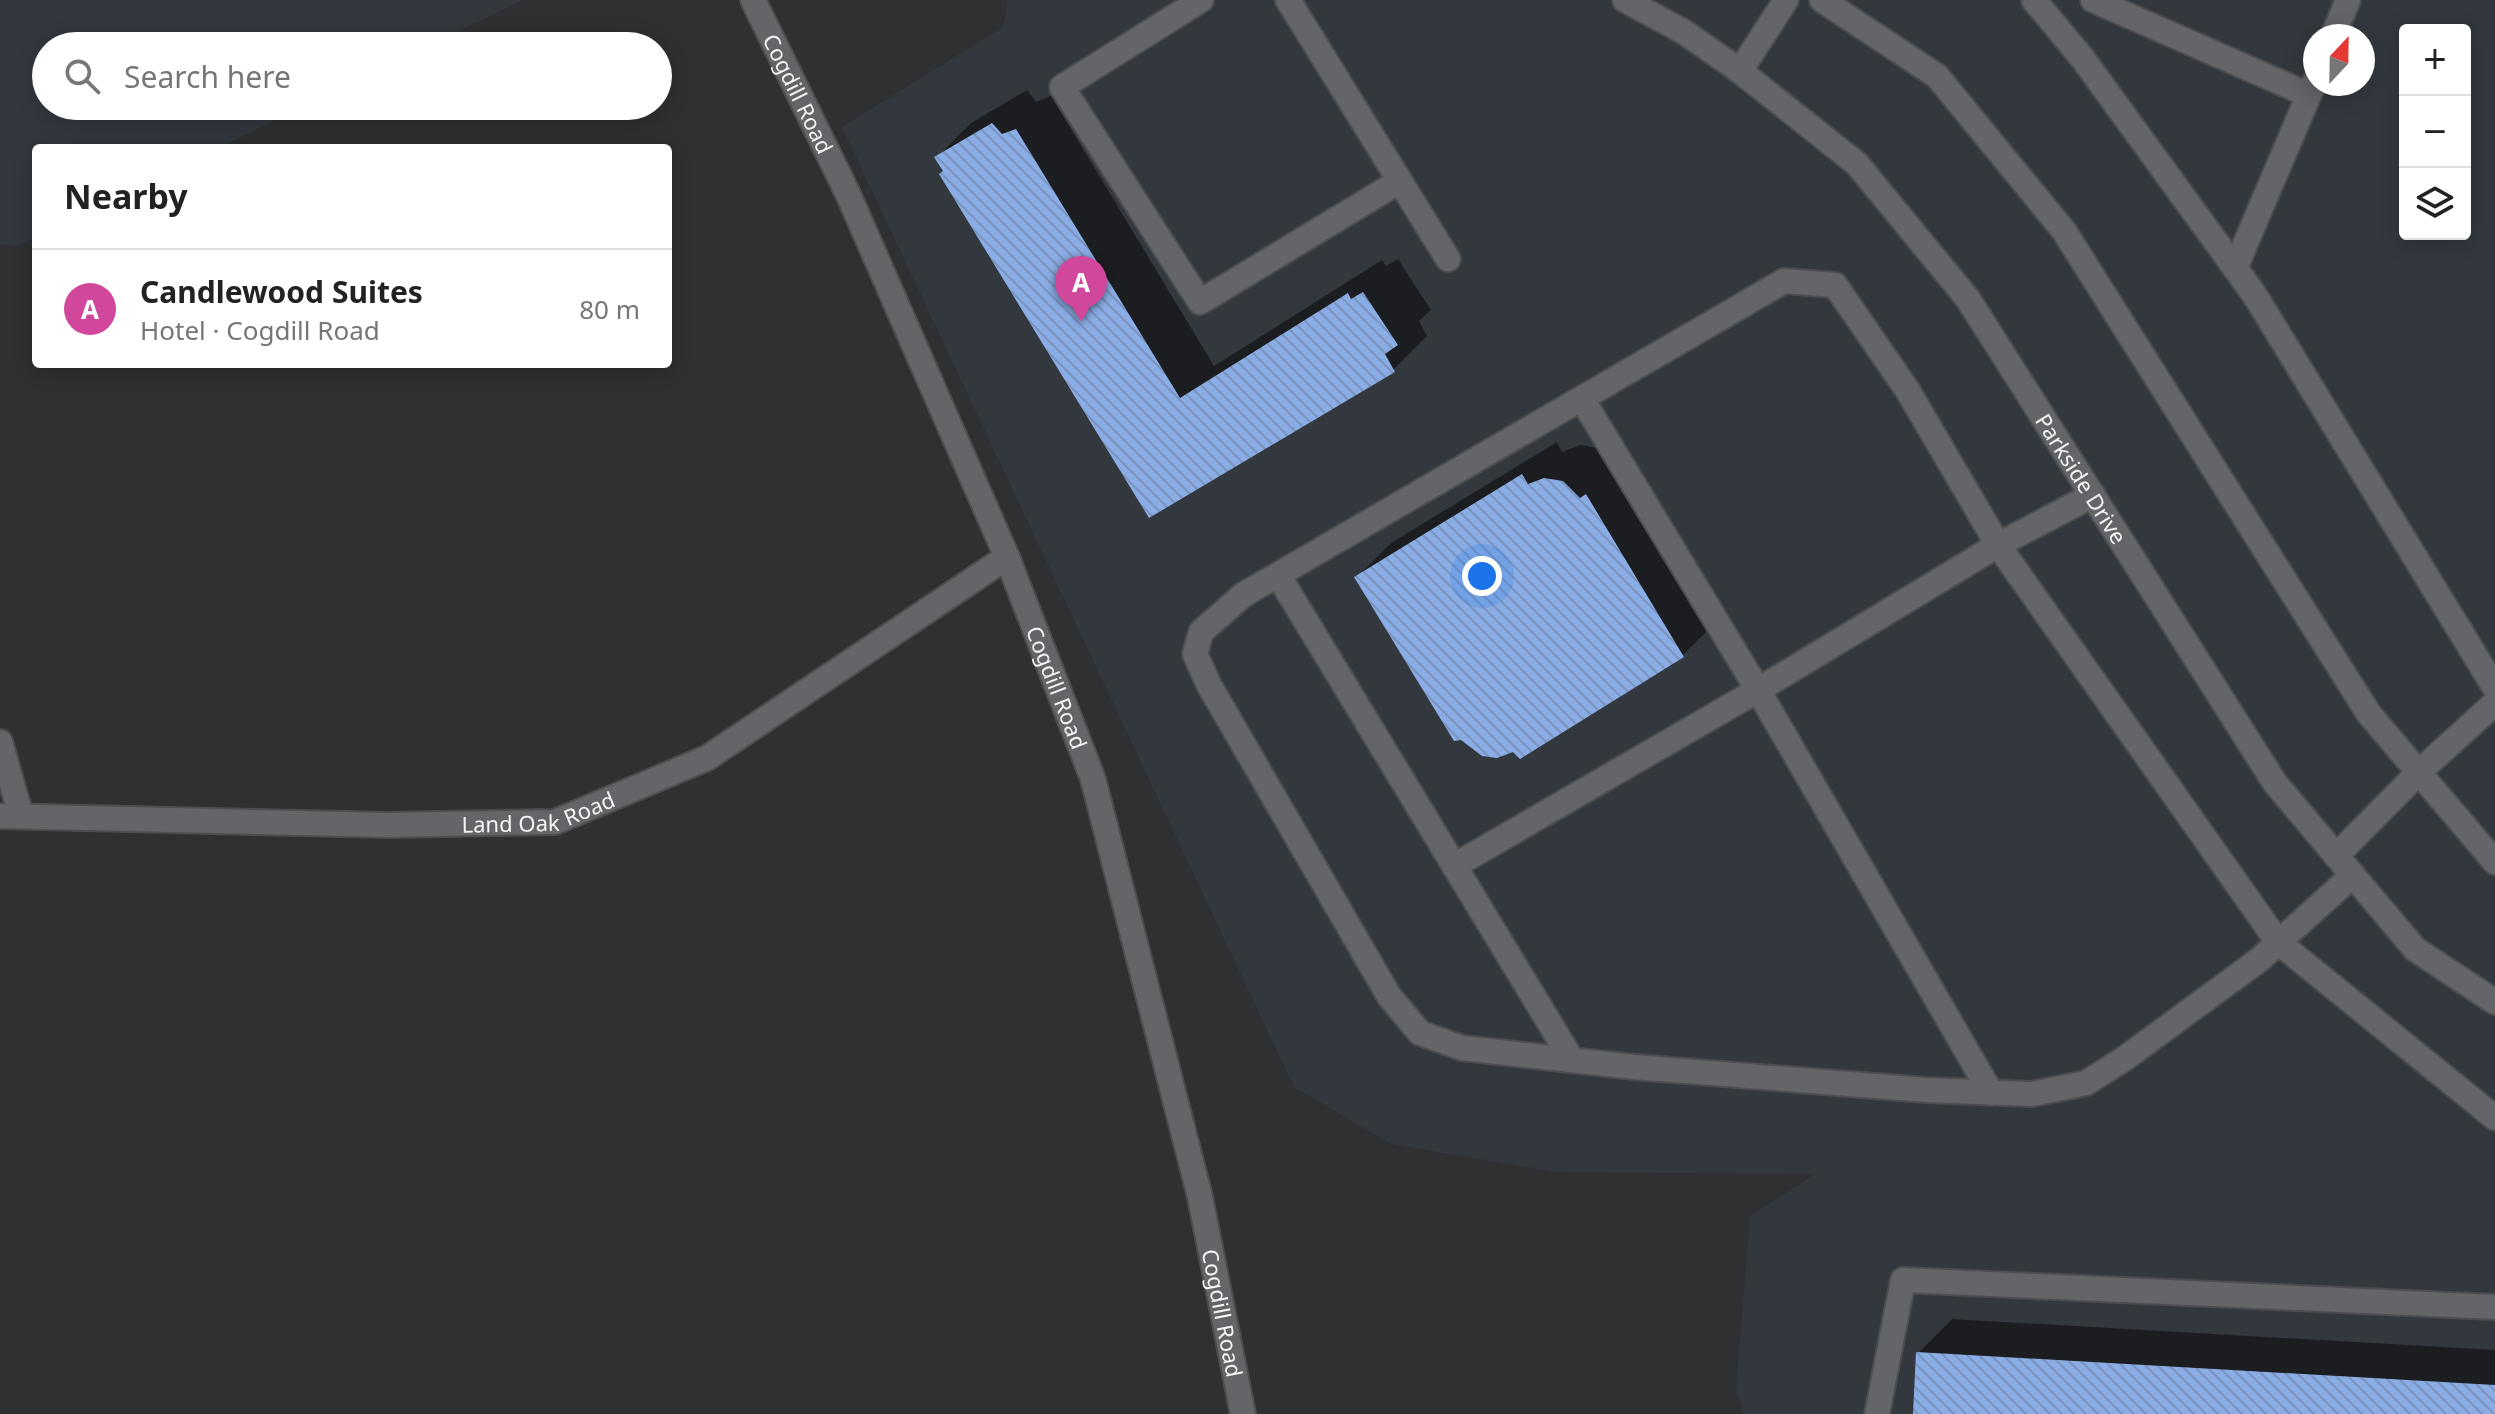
<!DOCTYPE html>
<html lang="en">
<head>
<meta charset="utf-8">
<style>
	body { margin:0; font-family:"Noto Sans",sans-serif; background:#f2f2f2; color:#222 }
	.controls { position:absolute; right:24px; top:24px; display:grid; overflow:hidden; border-radius:8px; box-shadow:0 4px 20px #0003 }
	.controls button { width:72px; height:72px; display:grid; place-items:center; padding:0; border:0; border-bottom:2px solid #e0e0e0; background:#fff; color:#222; font:40px sans-serif }
	.compass { position:absolute; left:2303px; top:24px; width:72px; height:72px; border-radius:50%; background:#fff; box-shadow:0 4px 20px #0003; rotate:22deg }
	.you { position:absolute; left:1482px; top:576px; width:28px; height:28px; margin:-20px; border:6px solid #fff; border-radius:50%; background:#1a73e8; box-shadow:0 0 0 12px #1a73e833 }
	.badge { display:grid; place-items:center; width:52px; height:52px; border-radius:50%; background:#536684; color:#fff; font-size:26px; font-weight:700 }
	.pin { position:absolute; translate:-50% -66px; filter:drop-shadow(0 2px 4px #0008) }
	.pin::after { content:''; position:absolute; top:42px; width:28px; height:24px; background:inherit; clip-path:polygon(0 0,100% 0,50% 100%) }
	.list { margin:0; padding:0; list-style:none }
	h2 { display:flex; justify-content:space-between; align-items:center; height:104px; margin:0; padding:0 32px; font-size:34px }
	h2 small { font-size:26px; font-weight:400; color:#767676 }
	.list li { display:grid; grid-template-columns:52px 1fr auto; gap:24px; align-items:center; box-sizing:border-box; height:120px; padding:0 32px; border-top:2px solid #e0e0e0 }
	.list b { display:block; font-size:30px; white-space:nowrap }
	.list p { margin:0; font-size:26px; white-space:nowrap; color:#767676 }
	.list em { font-size:26px; font-style:normal; color:#767676 }
	.icon { flex:none; width:44px; height:44px; fill:none; stroke:currentColor; stroke-width:2; stroke-linecap:round; stroke-linejoin:round }
	.map { position:relative; flex:none; width:2495px; height:1414px; overflow:hidden }
	.search { position:absolute; background:#fff; box-shadow:0 4px 20px #0003; left:32px; top:32px; width:640px; height:88px; display:flex; align-items:center; gap:20px; box-sizing:border-box; padding:0 28px; border-radius:44px; color:#767676; font-size:30px }
	.panel { position:absolute; background:#fff; box-shadow:0 4px 20px #0003; left:32px; top:144px; width:640px; height:224px; border-radius:8px }
	.map>svg:first-child { display:block }
	.built { fill:#33383f; fill-rule:evenodd }
	.shadow { fill:#0007 }
	.building { fill:url(#building-back-hatch) }
	.lines { fill:none; stroke-linecap:round; stroke-linejoin:round }
	.minor-casing { stroke:#4c4d4f; stroke-width:28 }
	.minor { stroke:#636568; stroke-width:24 }
	.labels { text-anchor:middle; dominant-baseline:central; stroke-width:8; stroke-linejoin:round; paint-order:stroke }
	.street-label { font-size:22px; fill:#f4f5f6; stroke:#181819 }
</style>
</head>
<body>
<div class="map">
<svg width="2495" height="1414" viewBox="0 0 2495 1414">
	<defs>
		<pattern id="building-back-hatch" width="6" height="6" patternUnits="userSpaceOnUse" patternTransform="scale(2)"><rect width="6" height="6" fill="#8aade5"/><path d="M-1 5l2 2M0 0l6 6M5-1l2 2" fill="none" stroke="#7a94be"/></pattern>
	</defs>
	<rect width="100%" height="100%" fill="#2f3032"/>
	<path class="built" d="M 0,0 L 523,0 L 428,46 L 46,46 L 46,106 L 305,106 L 218,148 L 36,148 L 36,237 L 16,246 L 0,244 Z
		M 1008,0 L 2495,0 L 2495,1414 L 1743,1414 L 1736,1388 L 1750,1216 L 1815,1174 L 1556,1172 L 1391,1144 L 1294,1087 L 842,127 L 1003,27 ZM 2405,30 L 2465,30 L 2465,234 L 2405,234 ZM 2315,36 L 2363,36 L 2363,84 L 2315,84 Z"/>
	<path class="shadow" d="M 1027,90 L 1036,102 L 1051,96 L 1214,366 L 1382,260 L 1386,266 L 1398,259 L 1431,310 L 1419,321 L 1427,336 L 1393,370 L 1149,515 L 937,157 L 971,123 Z
		M 1557,442 L 1562,452 L 1580,445 L 1597,448 L 1614,465 L 1717,621 L 1683,655 L 1514,749 L 1357,577 L 1391,543 Z
		M 1952,1319 L 2495,1350 L 2495,1414 L 1915,1414 L 1918,1353 Z"/>
	<path class="building" d="M 992,123 L 1002,134 L 1016,129 L 1180,398 L 1348,293 L 1351,299 L 1363,292 L 1398,345 L 1385,354 L 1395,372 L 1149,518 L 939,174 L 943,171 L 934,157 Z
		M 1522,474 L 1528,484 L 1544,478 L 1563,481 L 1580,498 L 1586,494 L 1684,657 L 1520,759 L 1513,752 L 1497,758 L 1482,756 L 1461,740 L 1454,741 L 1354,577 Z
		M 1916,1352 L 2495,1385 L 2495,1414 L 1913,1414 Z"/>
	<g class="lines">
		<defs>
			<g id="minor">
				<path id="s1" d="M 753,0 L 848,194 L 1007,557 L 1093,779 L 1200,1197 L 1243,1414"/>
				<path d="M 1201,0 L 1062,87 L 1200,302 L 1400,181"/>
				<path d="M 1288,0 L 1448,259"/>
				<path id="s2" d="M 1625,0 L 1684,32 L 1740,71 L 1857,164 L 1968,299 L 2275,783 L 2415,949 L 2495,1002"/>
				<path d="M 1822,0 L 1937,76 L 2064,231 L 2369,714 L 2495,862"/>
				<path d="M 2034,0 L 2083,59 L 2254,294 L 2495,688"/>
				<path d="M 2093,0 L 2309,95"/>
				<path d="M 2333,36 L 2348,0"/>
				<path d="M 1740,71 L 1786,0"/>
				<path d="M 2235,268 L 2314,83"/>
				<path d="M 2093,495 L 1998,545 L 1908,391 L 1835,285 L 1784,281 L 1243,595 L 1201,632 L 1195,654 L 1209,685 L 1389,996 L 1420,1033 L 1462,1048 L 1634,1067 L 1926,1090 L 2032,1094 L 2086,1083 L 2124,1059 L 2259,960 L 2353,875"/>
				<path d="M 1278,575 L 1572,1060"/>
				<path d="M 0,742 L 21,816"/>
				<path id="s3" d="M 0,816 L 388,825 L 555,822 L 707,758 L 1007,557"/>
				<path d="M 2336,856 L 2419,772 L 2495,703"/>
				<path d="M 1454,866 L 1758,690 L 1582,399"/>
				<path d="M 1991,1093 L 1758,690 L 1998,545 L 2278,942 L 2495,1118"/>
				<path d="M 1877,1414 L 1903,1280 L 2495,1307"/>
			</g>
		</defs>
		<use href="#minor" class="minor-casing"/>
		<use href="#minor" class="minor"/>
	</g>
	<g class="labels">
		<g class="street-label">
			<text stroke="none"><textPath href="#s1" startOffset="104">Cogdill Road</textPath></text>
			<text stroke="none"><textPath href="#s2" startOffset="672">Parkside Drive</textPath></text>
			<text stroke="none"><textPath href="#s1" startOffset="752">Cogdill Road</textPath></text>
			<text stroke="none"><textPath href="#s3" startOffset="540">Land Oak Road</textPath></text>
			<text stroke="none"><textPath href="#s1" startOffset="1400">Cogdill Road</textPath></text>
		</g>
	</g>
</svg>
<div class="controls">
<button>+</button>
<button>−</button>
<button><svg class="icon" aria-label="layers" viewBox="0 0 24 24"><path d="M12 4l9 5-9 5-9-5zM3 14l9 5 9-5"/></svg></button>
</div>
<svg class="compass" viewBox="-18 -18 36 36"><path d="M0-13l5 13h-10z" fill="#e53935"/><path d="M0 13l5-13h-10z" fill="#767676"/></svg>
<div class="you"></div>
<div class="pin badge" style="left:1081px;top:322px;background:#d1479c">A</div>
<div class="search"><svg class="icon" aria-label="search" viewBox="0 0 24 24"><circle cx="10" cy="10" r="6"/><path d="M15 15l6 6"/></svg>Search here</div>
<section class="panel">
<h2>Nearby<small></small></h2>
<ul class="list">
<li><span class="badge" style="background:#d1479c">A</span><div><b>Candlewood Suites</b><p>Hotel · Cogdill Road</p></div><em>80 m</em></li>
</ul>
</section>
</div>
</body>
</html>
